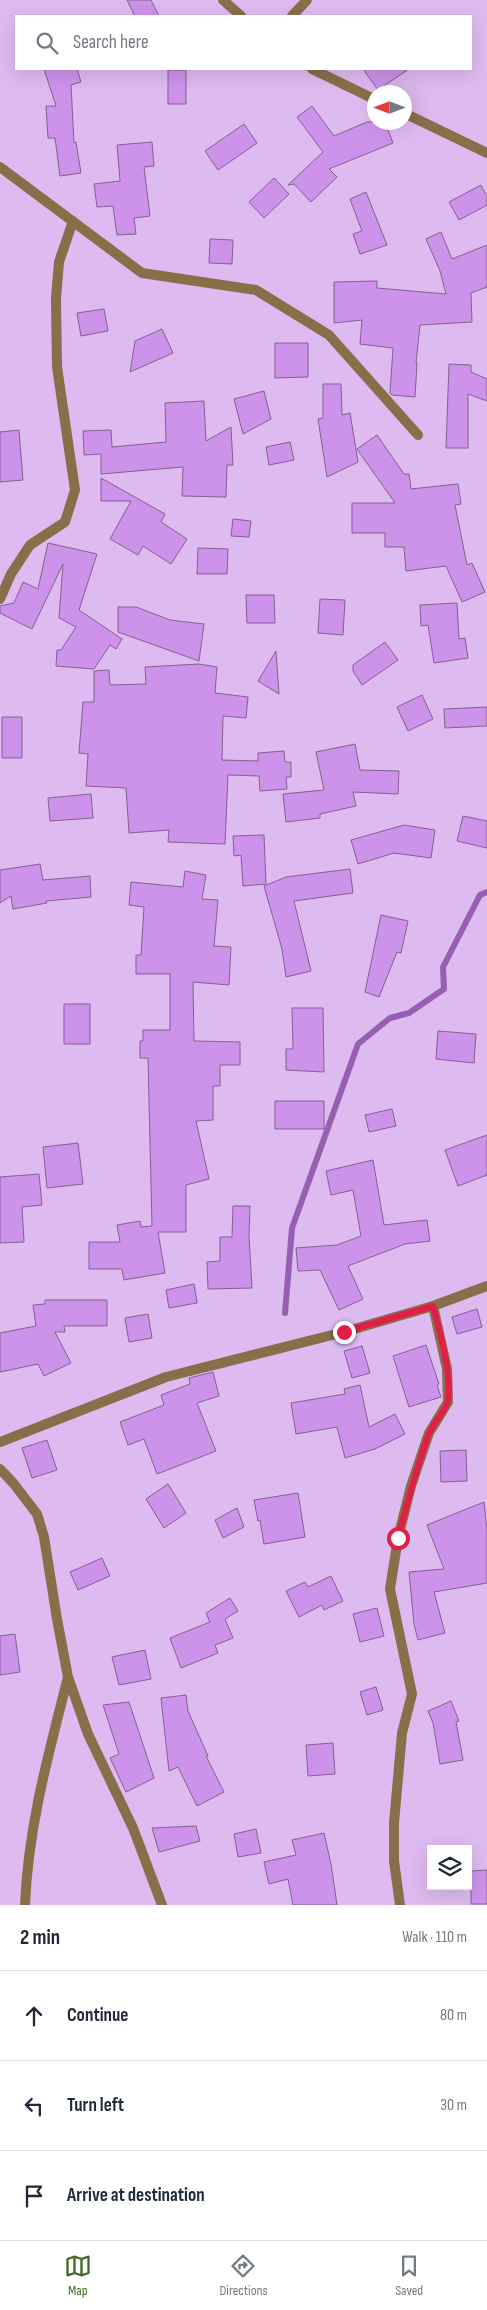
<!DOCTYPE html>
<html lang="en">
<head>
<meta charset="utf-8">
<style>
	body { margin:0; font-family:"Sofia Sans Condensed",sans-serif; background:#f2f2f3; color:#1f2937 }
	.controls { position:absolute; right:15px; bottom:15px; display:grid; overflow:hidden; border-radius:0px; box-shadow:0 5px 20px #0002 }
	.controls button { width:45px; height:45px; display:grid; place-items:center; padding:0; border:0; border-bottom:1px solid #e0e1e3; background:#fff; color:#1f2937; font:25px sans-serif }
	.compass { position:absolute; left:367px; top:85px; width:45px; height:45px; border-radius:50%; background:#fff; box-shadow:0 5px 20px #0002; rotate:270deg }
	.stop { position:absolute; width:15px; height:15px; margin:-11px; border:4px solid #e11d48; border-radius:50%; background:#fff }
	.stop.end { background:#e11d48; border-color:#fff; box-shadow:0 1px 5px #0008 }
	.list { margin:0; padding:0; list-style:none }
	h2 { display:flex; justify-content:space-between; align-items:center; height:65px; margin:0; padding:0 20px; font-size:21px }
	h2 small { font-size:16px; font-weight:400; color:#747a83 }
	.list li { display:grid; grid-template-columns:32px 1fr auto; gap:15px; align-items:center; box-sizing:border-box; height:90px; padding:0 20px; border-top:1px solid #e0e1e3 }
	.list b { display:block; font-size:19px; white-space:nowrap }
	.list em { font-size:16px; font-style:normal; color:#747a83 }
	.icon { flex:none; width:28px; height:28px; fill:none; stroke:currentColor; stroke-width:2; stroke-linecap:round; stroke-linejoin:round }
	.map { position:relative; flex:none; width:487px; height:1905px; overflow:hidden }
	.search { position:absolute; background:#fff; box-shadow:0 5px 20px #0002; left:15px; right:15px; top:15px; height:55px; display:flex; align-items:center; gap:12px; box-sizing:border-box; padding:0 18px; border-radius:0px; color:#747a83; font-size:19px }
	.sheet { height:335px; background:#fff }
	nav { display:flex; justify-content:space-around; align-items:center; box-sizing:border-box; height:70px; border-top:1px solid #e0e1e3; background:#fff; font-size:14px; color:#747a83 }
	nav a { display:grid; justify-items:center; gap:2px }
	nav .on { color:#426a25 }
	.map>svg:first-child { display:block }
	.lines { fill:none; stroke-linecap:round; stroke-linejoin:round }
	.stream { stroke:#975eb2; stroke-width:6 }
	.building { fill:#cd92ea; stroke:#816191 }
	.minor { stroke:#896e4a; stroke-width:10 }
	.route { stroke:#e11d48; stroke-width:6 }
</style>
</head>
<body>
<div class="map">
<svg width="487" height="1905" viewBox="0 0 487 1905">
	<rect width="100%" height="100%" fill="#ddbaef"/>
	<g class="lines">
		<path class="stream" d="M 285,1313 L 292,1228 L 358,1044 L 390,1018 L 409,1013 L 444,989 L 443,967 L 480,895 L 487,892"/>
	</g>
	<path class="building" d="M 127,0 L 151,0 L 159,16 L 135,16 Z
		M 44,69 L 77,69 L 81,82 L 71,85 L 74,143 L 76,142 L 81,173 L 60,176 L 55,138 L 48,138 L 46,106 L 56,106 Z
		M 363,69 L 409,69 L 378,90 Z
		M 168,70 L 186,70 L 186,104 L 168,104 Z
		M 312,106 L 334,136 L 367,122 L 385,122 L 393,143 L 329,169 L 337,177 L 311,202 L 294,184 L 288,185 L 323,152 L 297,117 Z
		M 244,124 L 257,143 L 218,170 L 205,151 Z
		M 152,142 L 154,166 L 144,167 L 150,216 L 134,218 L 136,234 L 117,235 L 113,206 L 97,207 L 94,184 L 120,181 L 117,145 Z
		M 274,178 L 289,194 L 264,218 L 249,202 Z
		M 481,185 L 487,197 L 487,205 L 459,220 L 449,202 Z
		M 366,192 L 387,245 L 360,254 L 353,234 L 362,231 L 350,199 Z
		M 441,232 L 452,259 L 487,245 L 487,287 L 471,293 L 472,322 L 420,325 L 416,363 L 417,363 L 415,397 L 392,395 L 390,393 L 393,348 L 360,344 L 362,320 L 334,323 L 334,282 L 377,281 L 377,288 L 446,294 L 440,271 L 426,239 Z
		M 210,239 L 233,240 L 232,264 L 209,263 Z
		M 104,309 L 108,331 L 81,336 L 77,313 Z
		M 162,329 L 173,353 L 130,372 L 135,341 Z
		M 275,343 L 308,343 L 308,377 L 275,378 Z
		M 449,364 L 471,365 L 471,372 L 487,379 L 487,401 L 468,394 L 468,448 L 446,448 Z
		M 323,384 L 341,384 L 342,415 L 350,413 L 358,462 L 327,477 L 318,419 L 323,418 Z
		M 264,391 L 271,419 L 243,434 L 234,399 Z
		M 204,401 L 206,441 L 231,427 L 233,465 L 227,465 L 226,497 L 182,496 L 183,467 L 101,474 L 101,454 L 84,455 L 83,431 L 111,430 L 112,447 L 166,442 L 165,403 Z
		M 19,430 L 23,480 L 0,482 L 0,432 Z
		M 377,435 L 404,474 L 409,474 L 411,489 L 458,484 L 461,504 L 455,505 L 467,565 L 472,563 L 485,592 L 462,602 L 446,566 L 406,571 L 404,547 L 385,547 L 385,533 L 352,533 L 352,503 L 395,503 L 357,449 Z
		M 290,442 L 294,460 L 269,465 L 266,447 Z
		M 101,478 L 165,514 L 161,522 L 187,539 L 171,564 L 143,546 L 138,555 L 110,539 L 131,501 L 101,501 Z
		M 233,519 L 251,521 L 249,537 L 231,536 Z
		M 48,543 L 97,554 L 79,610 L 122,639 L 116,649 L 110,645 L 94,669 L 56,666 L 57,650 L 61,650 L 76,627 L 59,618 L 63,564 L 32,629 L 0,613 L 0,606 L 14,603 L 23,582 L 38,589 Z
		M 198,548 L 228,549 L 227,574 L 197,574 Z
		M 246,595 L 274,595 L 275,623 L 247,623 Z
		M 320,599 L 345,600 L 343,635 L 318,633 Z
		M 457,603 L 459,639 L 465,638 L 468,658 L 434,663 L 428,625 L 421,626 L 420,605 Z
		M 118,607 L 136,607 L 170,620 L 204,624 L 199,661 L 118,632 Z
		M 385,642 L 398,660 L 362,685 L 353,671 L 353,665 Z
		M 276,651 L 279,694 L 258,681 Z
		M 199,664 L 217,667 L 215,693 L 248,697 L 246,718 L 223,716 L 222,760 L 258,761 L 258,753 L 284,751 L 285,762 L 291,762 L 291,777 L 286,777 L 287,789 L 260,791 L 259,776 L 228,775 L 225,844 L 168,842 L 169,830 L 129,833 L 126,788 L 86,786 L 88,754 L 79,753 L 83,702 L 94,702 L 94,671 L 109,670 L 110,685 L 146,684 L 145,667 Z
		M 422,695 L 433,719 L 408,731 L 397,707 Z
		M 487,707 L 487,726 L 445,728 L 444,709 Z
		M 2,717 L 22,717 L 22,758 L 2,758 Z
		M 355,744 L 360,770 L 399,771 L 398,794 L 353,792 L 356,806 L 320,814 L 320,818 L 286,822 L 283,794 L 324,790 L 316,752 Z
		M 91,794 L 93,818 L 50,821 L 48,798 Z
		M 463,816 L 487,821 L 487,848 L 457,841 Z
		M 404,825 L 435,830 L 431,858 L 394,853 L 358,864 L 351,840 Z
		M 264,835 L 266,884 L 243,886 L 241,855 L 234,856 L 233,836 Z
		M 40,864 L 43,880 L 90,876 L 91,897 L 46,901 L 47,903 L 13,909 L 11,896 L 0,903 L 0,870 Z
		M 350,869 L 353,893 L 294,901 L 311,971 L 286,977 L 282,949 L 264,886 L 286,877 Z
		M 185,871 L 206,875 L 202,899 L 218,900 L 214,946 L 231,947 L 229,985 L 193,982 L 194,1041 L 240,1042 L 240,1065 L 220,1065 L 220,1086 L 213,1086 L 213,1120 L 196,1121 L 209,1179 L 186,1185 L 186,1232 L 158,1232 L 165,1273 L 124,1280 L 122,1269 L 89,1269 L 89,1242 L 120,1242 L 117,1225 L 140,1221 L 141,1227 L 152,1226 L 148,1058 L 140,1058 L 140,1041 L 143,1041 L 143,1030 L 170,1030 L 170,974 L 136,974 L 136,955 L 141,955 L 144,907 L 129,905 L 131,882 L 183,887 Z
		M 381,915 L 408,921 L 401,953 L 397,952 L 379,997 L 365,992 Z
		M 64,1004 L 90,1004 L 90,1044 L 64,1044 Z
		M 292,1008 L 323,1008 L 324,1072 L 286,1070 L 286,1049 L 293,1049 Z
		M 438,1031 L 476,1034 L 474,1063 L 436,1059 Z
		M 275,1101 L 324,1101 L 324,1129 L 275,1129 Z
		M 392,1109 L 396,1126 L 369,1132 L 365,1115 Z
		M 487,1135 L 487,1175 L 458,1186 L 445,1150 Z
		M 78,1143 L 83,1184 L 47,1188 L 43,1147 Z
		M 373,1160 L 384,1225 L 427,1220 L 430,1241 L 405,1244 L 348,1266 L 363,1299 L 339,1310 L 320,1270 L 298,1271 L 296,1248 L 337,1245 L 361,1236 L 353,1190 L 331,1195 L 326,1171 Z
		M 39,1174 L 42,1205 L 22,1207 L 24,1242 L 0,1243 L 0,1177 Z
		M 233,1206 L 250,1206 L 249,1237 L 252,1288 L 208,1289 L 207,1262 L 220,1261 L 220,1237 L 232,1237 Z
		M 194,1284 L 197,1303 L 169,1308 L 166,1290 Z
		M 45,1300 L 107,1300 L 107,1326 L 64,1326 L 65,1332 L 55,1332 L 71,1363 L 44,1376 L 38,1364 L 0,1372 L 0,1333 L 36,1326 L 33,1305 L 45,1304 Z
		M 477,1309 L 482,1327 L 457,1334 L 452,1317 Z
		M 148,1314 L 152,1338 L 129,1342 L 125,1318 Z
		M 426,1345 L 439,1384 L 437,1385 L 441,1397 L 409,1407 L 393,1356 Z
		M 362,1346 L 370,1373 L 352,1378 L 344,1351 Z
		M 213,1372 L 219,1396 L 197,1403 L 216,1451 L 157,1474 L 144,1439 L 128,1445 L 120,1422 L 164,1405 L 161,1395 L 190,1384 L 189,1378 Z
		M 360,1385 L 369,1427 L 395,1414 L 405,1434 L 375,1449 L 345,1458 L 337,1427 L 296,1434 L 291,1403 L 345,1394 L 344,1389 Z
		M 47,1440 L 57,1470 L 32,1478 L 22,1448 Z
		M 466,1450 L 467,1481 L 441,1482 L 440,1451 Z
		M 168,1484 L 186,1513 L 164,1528 L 146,1499 Z
		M 298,1493 L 305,1537 L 264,1544 L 260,1520 L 258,1521 L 254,1500 Z
		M 484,1502 L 487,1530 L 487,1583 L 434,1592 L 445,1633 L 418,1640 L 414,1624 L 409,1572 L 444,1569 L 427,1525 Z
		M 237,1508 L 244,1527 L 223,1538 L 215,1520 Z
		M 102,1558 L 110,1576 L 78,1590 L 70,1572 Z
		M 331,1576 L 343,1601 L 324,1610 L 322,1605 L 299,1617 L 286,1591 L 305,1582 L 308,1587 Z
		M 230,1598 L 238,1611 L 225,1619 L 233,1638 L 215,1645 L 218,1653 L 181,1668 L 170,1638 L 210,1622 L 206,1613 Z
		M 377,1608 L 384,1636 L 360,1642 L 353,1614 Z
		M 15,1634 L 20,1672 L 0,1675 L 0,1636 Z
		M 145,1650 L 151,1679 L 119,1685 L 112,1657 Z
		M 376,1687 L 383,1710 L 367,1715 L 360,1692 Z
		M 186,1695 L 188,1711 L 208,1756 L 206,1756 L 224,1792 L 197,1806 L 178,1767 L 169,1771 L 161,1698 Z
		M 451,1701 L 459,1721 L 456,1722 L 463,1760 L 440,1764 L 433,1723 L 428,1711 Z
		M 129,1702 L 154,1778 L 126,1792 L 110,1758 L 119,1754 L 103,1705 Z
		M 333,1743 L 335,1774 L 308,1776 L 306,1745 Z
		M 196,1826 L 200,1841 L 159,1852 L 152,1828 Z
		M 256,1829 L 261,1853 L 238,1857 L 234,1834 Z
		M 324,1833 L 331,1864 L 337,1905 L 293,1905 L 288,1879 L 269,1884 L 264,1862 L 296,1855 L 292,1840 Z
		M 487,1870 L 487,1904 L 471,1904 L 471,1871 Z"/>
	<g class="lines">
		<path class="minor" d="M 223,0 L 241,16
			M 292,16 L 307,0
			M 312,69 L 374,99
			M 404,113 L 487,153
			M 0,167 L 142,273 L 256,290 L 329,335 L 418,435
			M 0,599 L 11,574 L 30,545 L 65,522 L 75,490 L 57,367 L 56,298 L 59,262 L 73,221
			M 0,1442 L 166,1377 L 344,1332 L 433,1306 L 487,1286
			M 0,1469 L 14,1484 L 37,1514 L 44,1537 L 57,1619 L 68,1677 L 88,1734 L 133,1828 L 162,1905
			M 25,1905 C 28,1827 49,1752 68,1677
			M 400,1905 L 394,1861 L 394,1823 L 402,1733 L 412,1694 L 390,1589 L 398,1538 L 411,1486 L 429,1433 L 448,1402 L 447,1369 L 433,1306"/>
	</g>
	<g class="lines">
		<path class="route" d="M 344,1332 L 433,1306 C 439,1326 454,1384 447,1403 C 443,1415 432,1424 428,1436 C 416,1469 407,1504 398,1538"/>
	</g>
</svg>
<div class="controls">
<button><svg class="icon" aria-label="layers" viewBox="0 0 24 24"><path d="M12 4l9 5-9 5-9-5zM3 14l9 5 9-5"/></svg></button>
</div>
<svg class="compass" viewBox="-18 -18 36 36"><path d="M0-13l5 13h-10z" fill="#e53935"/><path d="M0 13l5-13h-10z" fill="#747a83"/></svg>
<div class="stop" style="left:398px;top:1538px"></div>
<div class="stop end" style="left:344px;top:1332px"></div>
<div class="search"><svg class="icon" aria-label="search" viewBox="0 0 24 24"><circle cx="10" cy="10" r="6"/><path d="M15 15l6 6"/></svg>Search here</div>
</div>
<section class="sheet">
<h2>2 min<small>Walk · 110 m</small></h2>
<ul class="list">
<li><svg class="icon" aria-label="ahead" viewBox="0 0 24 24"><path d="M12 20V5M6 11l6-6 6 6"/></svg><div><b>Continue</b></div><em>80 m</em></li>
<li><svg class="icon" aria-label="left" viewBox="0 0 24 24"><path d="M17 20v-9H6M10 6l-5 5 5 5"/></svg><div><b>Turn left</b></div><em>30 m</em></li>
<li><svg class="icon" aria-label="arrive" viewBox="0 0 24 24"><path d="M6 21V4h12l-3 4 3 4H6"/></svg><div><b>Arrive at destination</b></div></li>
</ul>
</section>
<nav>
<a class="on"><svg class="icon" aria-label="map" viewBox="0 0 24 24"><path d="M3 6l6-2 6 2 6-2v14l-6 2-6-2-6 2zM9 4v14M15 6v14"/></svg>Map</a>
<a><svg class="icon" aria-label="directions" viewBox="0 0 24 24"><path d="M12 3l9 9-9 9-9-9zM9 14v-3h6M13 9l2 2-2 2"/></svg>Directions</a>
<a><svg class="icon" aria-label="saved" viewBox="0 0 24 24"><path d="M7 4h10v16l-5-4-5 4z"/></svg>Saved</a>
</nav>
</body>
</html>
